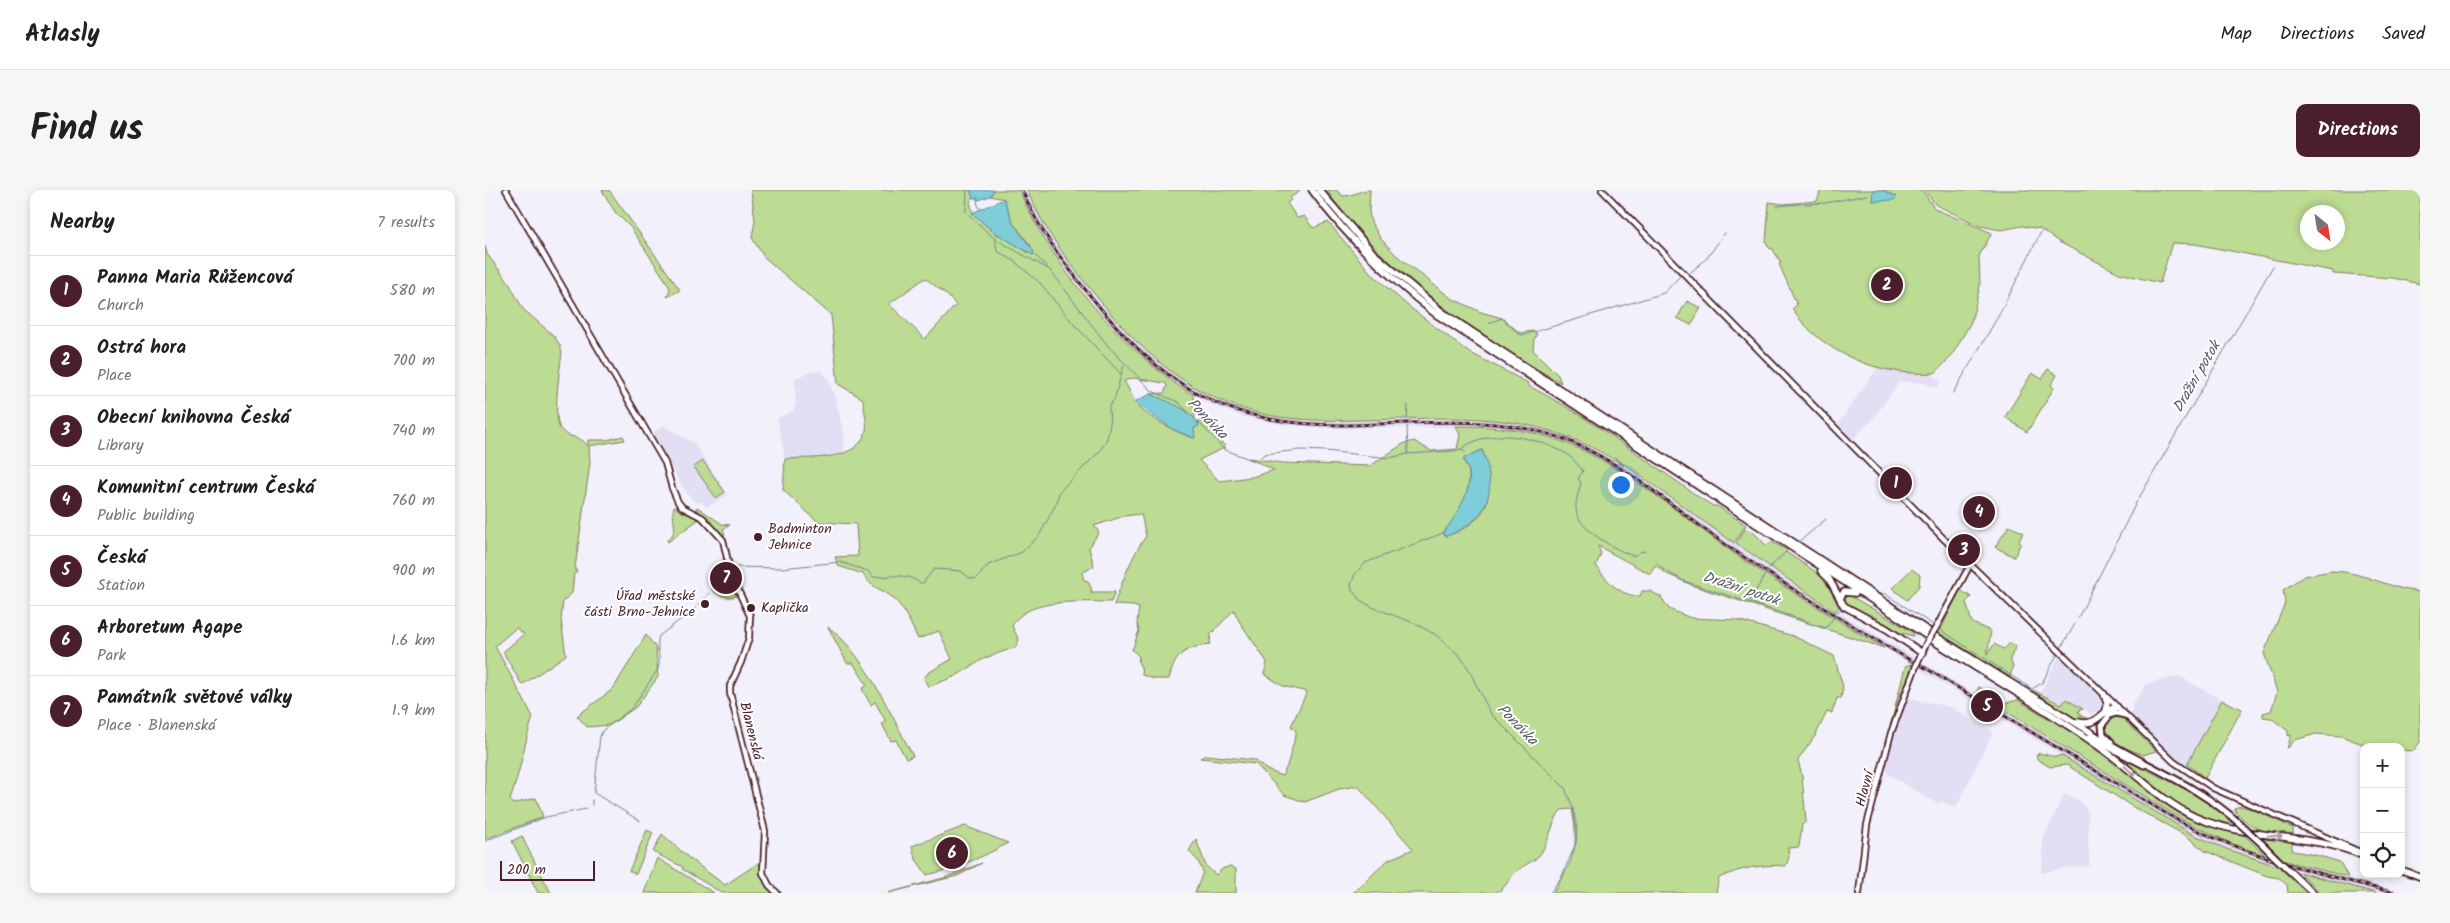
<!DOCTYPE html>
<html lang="en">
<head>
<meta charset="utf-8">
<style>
	body { margin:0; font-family:Kalam,sans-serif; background:#f6f6f6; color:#202124 }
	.controls { position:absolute; right:15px; bottom:15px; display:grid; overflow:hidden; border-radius:10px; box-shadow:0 2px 8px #0003 }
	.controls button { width:45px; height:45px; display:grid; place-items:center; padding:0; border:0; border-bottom:1px solid #e0e0e0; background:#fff; color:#202124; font:25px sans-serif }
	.compass { position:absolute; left:1815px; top:15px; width:45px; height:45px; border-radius:50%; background:#fff; box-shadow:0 2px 8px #0003; rotate:150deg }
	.scale { position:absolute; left:15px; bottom:12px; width:95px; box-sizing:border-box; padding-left:5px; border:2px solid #4a1f2b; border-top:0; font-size:14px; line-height:18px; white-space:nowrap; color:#4a1f2b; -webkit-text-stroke:4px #fff; paint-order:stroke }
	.you { position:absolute; left:1135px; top:294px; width:18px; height:18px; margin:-12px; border:4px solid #fff; border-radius:50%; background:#1a73e8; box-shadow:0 0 0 8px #1a73e833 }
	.badge { display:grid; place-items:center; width:32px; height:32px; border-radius:50%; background:#4a1f2b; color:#fff; font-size:16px; font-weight:700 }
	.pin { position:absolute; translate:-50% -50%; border:2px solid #fff; box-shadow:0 1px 5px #0006 }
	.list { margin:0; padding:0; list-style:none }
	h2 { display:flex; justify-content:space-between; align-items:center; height:65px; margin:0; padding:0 20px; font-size:21px }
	h2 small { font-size:16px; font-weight:400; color:#757577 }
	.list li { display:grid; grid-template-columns:32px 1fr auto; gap:15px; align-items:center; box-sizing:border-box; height:70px; padding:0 20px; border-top:1px solid #e0e0e0 }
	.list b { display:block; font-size:19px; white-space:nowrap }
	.list p { margin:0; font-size:16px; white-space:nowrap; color:#757577 }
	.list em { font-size:16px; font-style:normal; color:#757577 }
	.icon { flex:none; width:28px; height:28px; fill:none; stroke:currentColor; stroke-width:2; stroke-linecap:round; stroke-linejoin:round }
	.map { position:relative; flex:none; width:1935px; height:703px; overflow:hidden; border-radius:10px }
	header { display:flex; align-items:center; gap:30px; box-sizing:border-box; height:70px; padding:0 25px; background:#fff; border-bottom:1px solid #e0e0e0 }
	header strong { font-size:24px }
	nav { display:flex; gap:28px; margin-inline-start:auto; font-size:18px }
	.intro { display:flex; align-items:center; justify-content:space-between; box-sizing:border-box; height:120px; padding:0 30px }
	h1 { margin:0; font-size:35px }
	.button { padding:12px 22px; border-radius:10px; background:#4a1f2b; color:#fff; font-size:18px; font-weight:700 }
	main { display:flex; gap:30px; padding:0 30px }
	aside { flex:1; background:#fff; border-radius:10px; box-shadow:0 2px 8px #0003 }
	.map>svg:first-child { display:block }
	.built { fill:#e2def4 }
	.green { fill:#bcdb93; stroke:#837d5f; fill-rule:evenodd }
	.water { fill:#7eced9; stroke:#698893 }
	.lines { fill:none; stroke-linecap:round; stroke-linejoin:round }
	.stream { stroke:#698893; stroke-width:1 }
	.secondary-casing { stroke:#4a1f2b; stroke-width:8 }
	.primary-casing { stroke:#4a1f2b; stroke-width:9 }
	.highway-casing { stroke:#4a1f2b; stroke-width:9 }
	.secondary { stroke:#fff; stroke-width:4.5 }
	.primary { stroke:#fff; stroke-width:5 }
	.highway { stroke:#fff; stroke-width:5.5 }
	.rail-casing { stroke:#4a1f2b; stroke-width:3 }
	.rail { stroke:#fff; stroke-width:1; stroke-dasharray:4; stroke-linecap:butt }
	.secondary-bridge-casing { stroke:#4a1f2b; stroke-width:8; stroke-linecap:butt }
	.primary-bridge-casing { stroke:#4a1f2b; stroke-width:9; stroke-linecap:butt }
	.secondary-bridge { stroke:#fff; stroke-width:4.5 }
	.primary-bridge { stroke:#fff; stroke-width:5 }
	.oneway { stroke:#ae9aa0 }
	.poi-dot { fill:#4a1f2b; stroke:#fff; stroke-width:2 }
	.labels { text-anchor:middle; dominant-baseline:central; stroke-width:4; stroke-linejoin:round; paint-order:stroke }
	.poi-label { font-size:14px; fill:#4a1f2b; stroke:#fff; text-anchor:start }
	.street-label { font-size:14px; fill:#4a1f2b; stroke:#fff }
	.water-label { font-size:15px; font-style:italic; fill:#5c5c68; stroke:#fff }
</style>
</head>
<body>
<header>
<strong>Atlasly</strong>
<nav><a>Map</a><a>Directions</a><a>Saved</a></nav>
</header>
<div class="intro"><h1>Find us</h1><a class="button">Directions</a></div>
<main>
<aside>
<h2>Nearby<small>7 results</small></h2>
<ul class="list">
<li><span class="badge">1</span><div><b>Panna Maria Růžencová</b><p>Church</p></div><em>580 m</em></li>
<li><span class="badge">2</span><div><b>Ostrá hora</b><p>Place</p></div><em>700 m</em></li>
<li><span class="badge">3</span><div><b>Obecní knihovna Česká</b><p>Library</p></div><em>740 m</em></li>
<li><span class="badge">4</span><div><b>Komunitní centrum Česká</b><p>Public building</p></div><em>760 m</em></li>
<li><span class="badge">5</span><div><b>Česká</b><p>Station</p></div><em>900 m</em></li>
<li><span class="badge">6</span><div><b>Arboretum Agape</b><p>Park</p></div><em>1.6 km</em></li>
<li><span class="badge">7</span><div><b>Památník světové války</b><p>Place · Blanenská</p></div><em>1.9 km</em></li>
</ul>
</aside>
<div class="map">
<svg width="1935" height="703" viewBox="0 0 1935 703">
	<rect width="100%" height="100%" fill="#f2f0fa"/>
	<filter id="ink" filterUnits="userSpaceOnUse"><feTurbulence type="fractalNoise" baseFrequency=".02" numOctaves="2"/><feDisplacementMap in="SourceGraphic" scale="10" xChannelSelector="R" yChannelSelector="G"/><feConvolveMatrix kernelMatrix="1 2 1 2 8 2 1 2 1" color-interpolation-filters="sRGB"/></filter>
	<g filter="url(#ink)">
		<path class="built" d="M 534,0 L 542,0 L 558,31 L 587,74 L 642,141 L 721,204 L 761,220 L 796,227 L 838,230 L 1007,229 L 1043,234 L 1085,247 L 1139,276 L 1319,401 L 1714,639 L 1769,662 L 1920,703 L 1891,703 L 1797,677 L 1767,669 L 1710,646 L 1315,407 L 1135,282 L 1083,254 L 1042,242 L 1007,237 L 838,238 L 795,234 L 759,227 L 718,211 L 670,179 L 625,134 L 573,67 L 551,34 Z
			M 1393,177 L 1447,185 L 1456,191 L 1452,198 L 1439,193 L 1415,191 L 1388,229 L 1368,249 L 1353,234 Z
			M 335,181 L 343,188 L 351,211 L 360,248 L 358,264 L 300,269 L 292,228 L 308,221 L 311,215 L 310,188 L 325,182 Z
			M 179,236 L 209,253 L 243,305 L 222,317 L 216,312 L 210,312 L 201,302 L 168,247 L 169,242 Z
			M 1578,459 L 1615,497 L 1620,510 L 1616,519 L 1607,524 L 1581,509 L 1578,515 L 1555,503 Z
			M 1694,486 L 1737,510 L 1702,574 L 1691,570 L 1647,527 L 1647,515 L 1662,494 Z
			M 1420,507 L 1466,517 L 1508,542 L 1471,618 L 1456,611 L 1454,614 L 1441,607 L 1406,586 L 1400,579 L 1415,519 Z
			M 1579,604 L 1593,610 L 1603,621 L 1604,676 L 1586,677 L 1557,683 L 1558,650 Z"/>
		<path class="green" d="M 117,0 L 124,0 L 195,100 L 182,107 L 185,99 L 183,94 L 146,38 L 130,22 Z
			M 266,0 L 485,0 L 488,7 L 485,12 L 488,23 L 495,30 L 509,42 L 548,65 L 546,56 L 528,33 L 519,9 L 505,6 L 509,0 L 534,0 C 564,72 641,165 708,205 L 710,230 L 698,220 L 666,204 L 679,203 L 682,196 L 680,193 L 648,188 L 639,191 C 644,198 647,208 652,215 C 660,226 696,245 709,248 L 709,237 L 712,237 L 715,230 L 741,257 L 714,270 L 734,291 L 767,287 L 789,280 L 764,268 L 798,273 L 885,276 L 918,254 L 929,251 L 946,261 L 972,259 L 975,245 L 971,236 C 1009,236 1047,239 1083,254 C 1143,278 1203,331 1257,369 C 1303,400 1351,429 1399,458 L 1209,396 L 1182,384 L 1170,375 L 1165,384 L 1113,356 L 1116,364 L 1111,375 C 1121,391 1135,406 1155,406 L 1157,401 L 1165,401 L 1176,407 L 1184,419 L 1206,428 L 1252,430 L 1308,446 L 1349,466 L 1358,497 L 1356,508 L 1352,508 L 1347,523 L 1342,522 L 1330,546 L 1313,570 L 1317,587 L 1321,631 L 1317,635 L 1314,657 L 1303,658 L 1304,667 L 1301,676 C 1278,674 1255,678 1234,688 L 1231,703 L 1068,703 C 1088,669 1095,660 1087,619 L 1076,620 C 1067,631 1065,650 1056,663 C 1051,671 1038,675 1031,682 C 1022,690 1021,700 1009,703 L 868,703 L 903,670 L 928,659 L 873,596 L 854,599 L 820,612 L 799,605 L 771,574 L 715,568 L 721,565 L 770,570 L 782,580 L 797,586 L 802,576 L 811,544 L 811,541 L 806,536 L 822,502 L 798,496 L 779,484 L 782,472 L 754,431 L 749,420 L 726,444 L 725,454 C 698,459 691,463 684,489 L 669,489 L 657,485 L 656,477 L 653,472 L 654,466 L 647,460 L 654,441 L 652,432 L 654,418 L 648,416 L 629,415 C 638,390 646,367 661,346 L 656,324 L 639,326 L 609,336 L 614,342 L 604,358 L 609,376 L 597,383 L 599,390 L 603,391 L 607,400 L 605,402 L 630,402 L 626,412 C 601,412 540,407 527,436 L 534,450 L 531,457 L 500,468 L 471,486 L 443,497 L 439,488 L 443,483 L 467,469 L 454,441 L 433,449 C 426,435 420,419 408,408 C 397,398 387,400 378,384 L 353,376 L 350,367 L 373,366 L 371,334 L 333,332 L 298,300 L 300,269 C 325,267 375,272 381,240 C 383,232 378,218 378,209 L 353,194 L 346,125 L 279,67 L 267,48 L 270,30 ZM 440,88 L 462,105 L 471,115 L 440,149 L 404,114 ZM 997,260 C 1003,274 1007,302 1000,317 C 995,330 973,344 960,346 L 959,343 C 971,328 985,305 984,284 C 984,279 980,274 978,269 Z
			M 542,0 L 816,0 L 805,8 L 806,10 L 802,13 L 812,28 L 819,26 L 828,38 L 843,32 L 885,82 L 923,116 L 982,161 L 1043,193 L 1042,195 C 1093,221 1140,255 1187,288 C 1201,297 1213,308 1228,316 L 1232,316 L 1261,335 L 1249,353 L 1129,267 L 1139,276 C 1050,218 978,228 877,230 C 834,231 791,231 750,216 C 700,199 661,164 627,125 C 595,87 561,46 542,0 Z
			M 841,0 L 851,0 L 858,6 C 868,6 875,0 885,0 L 884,22 L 886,32 L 896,49 L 911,65 L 966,108 L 996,122 L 1017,128 L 1035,143 L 1049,141 L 1052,144 L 1049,149 L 1048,160 L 1073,185 L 1076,193 C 989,143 900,83 841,0 Z
			M 1336,0 L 1437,0 L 1450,19 L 1507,43 L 1494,66 L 1495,96 L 1486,132 L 1466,167 L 1450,183 C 1396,187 1337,164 1307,119 L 1312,115 L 1294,74 L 1296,73 L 1287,58 L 1285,59 L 1281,52 L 1284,12 L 1298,14 L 1332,11 Z
			M 1439,0 L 1935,0 L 1935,94 L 1908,88 L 1848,84 L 1848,81 L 1710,54 L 1687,53 L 1675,93 L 1634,83 L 1574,52 L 1555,39 L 1537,36 L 1516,40 L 1495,36 L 1451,15 ZM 1852,22 L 1852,52 L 1822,52 L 1822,22 Z
			M 0,56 L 2,64 L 24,93 L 38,119 L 69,146 L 75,155 L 77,163 C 75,178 66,232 77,241 C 86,249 95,245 103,256 L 103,250 L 122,250 L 138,246 L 140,250 L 104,256 L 105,273 L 90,378 L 92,382 L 89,383 L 87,403 L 78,411 L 76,430 L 81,465 L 37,495 L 18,462 L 39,444 L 31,438 L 10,456 L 48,527 C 39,554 35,583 25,610 L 28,614 L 51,608 L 58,627 L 0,649 Z
			M 1202,111 L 1216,118 L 1206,135 L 1192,128 Z
			M 1563,179 L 1572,185 L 1566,195 L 1569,198 L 1542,242 L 1520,227 L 1547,183 L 1557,189 Z
			M 218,271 L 240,302 L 231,308 L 209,277 Z
			M 189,316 L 195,321 L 214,329 L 183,352 L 182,350 C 196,340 185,329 189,316 Z
			M 212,317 L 237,334 L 245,335 L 238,339 L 240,345 L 238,345 L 211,319 Z
			M 1524,336 L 1538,342 L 1534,352 L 1536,353 L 1529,367 L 1510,357 Z
			M 1260,339 L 1268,342 L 1281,355 L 1287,352 L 1302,360 L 1301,362 L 1334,384 L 1343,395 L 1354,417 L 1350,422 L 1251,353 Z
			M 241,377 L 252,406 C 243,409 233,406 227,400 L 227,392 Z
			M 1427,379 L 1435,385 L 1434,396 L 1422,410 L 1407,398 Z
			M 1847,381 C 1877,381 1905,399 1935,402 L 1935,552 L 1928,561 L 1916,560 L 1916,557 L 1880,555 L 1856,546 L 1831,544 L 1810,550 L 1802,559 L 1806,545 L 1803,546 L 1803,541 L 1786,528 L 1778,527 L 1778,523 L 1786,521 L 1792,502 L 1779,463 L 1800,413 L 1798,400 L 1819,386 Z
			M 1475,400 L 1486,407 L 1481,412 L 1487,433 L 1506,441 L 1502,465 L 1509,454 L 1519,459 L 1525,453 L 1531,456 L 1525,469 L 1528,477 L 1525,487 L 1454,443 Z
			M 1364,405 L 1428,442 L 1428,446 L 1413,442 L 1360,412 L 1360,407 Z
			M 343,437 C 379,462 407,527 428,566 L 421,569 L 411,550 L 406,551 L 397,534 L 401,532 L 390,512 L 386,515 L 377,499 L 382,495 L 368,473 L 362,473 Z
			M 161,445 L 171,458 L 173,487 L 151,517 L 125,535 L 102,537 L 92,526 L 128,499 Z
			M 1425,474 L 1428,477 L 1413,509 L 1406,534 L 1420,477 Z
			M 1494,497 L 1521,513 L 1533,510 L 1617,561 L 1673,608 L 1717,633 L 1759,645 L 1780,665 L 1752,656 L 1698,630 L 1491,503 Z
			M 1548,500 L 1577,515 L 1581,509 L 1598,519 L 1593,521 L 1596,526 L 1607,530 C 1587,533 1564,513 1547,503 Z
			M 1737,510 L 1757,519 L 1720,588 L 1702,574 Z
			M 1629,525 L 1636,527 L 1671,561 L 1658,565 C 1644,559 1622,553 1619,535 L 1622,529 Z
			M 1554,563 L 1571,567 L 1576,565 L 1709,645 L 1744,660 L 1798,678 L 1823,703 L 1803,703 L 1802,695 L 1794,688 L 1782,686 L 1720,661 L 1700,645 L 1648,617 L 1582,575 L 1565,577 L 1553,570 L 1551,566 Z
			M 1642,570 L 1710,604 L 1748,632 C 1733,640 1678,605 1665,595 C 1657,588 1650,580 1643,573 Z
			M 1755,616 L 1767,619 L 1808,638 L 1808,645 C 1780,642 1770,642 1750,621 L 1750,618 Z
			M 480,636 L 523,653 C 497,668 471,678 442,685 L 430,668 L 427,656 Z
			M 162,640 L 168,643 L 151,684 L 144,681 Z
			M 177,644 L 205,669 L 240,695 L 275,672 L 277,689 L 288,703 L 237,703 L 197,679 L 198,677 L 168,662 Z
			M 37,646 L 40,653 L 66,703 L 53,703 L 27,651 Z
			M 711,649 L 721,676 L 731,685 L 737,679 L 745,676 L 751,679 L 751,703 L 710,703 L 718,682 L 713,671 L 704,661 Z
			M 1778,649 L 1807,650 L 1807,661 C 1824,663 1839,667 1855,672 L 1863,687 L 1800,671 Z
			M 172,668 L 229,703 L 159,703 Z
			M 497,673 L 472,686 L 403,703 L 462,687 Z
			M 1814,682 L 1891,703 L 1836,703 Z"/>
		<path class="water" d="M 485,0 L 509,0 L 505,6 L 494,10 L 488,7 Z
			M 1388,0 L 1397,0 L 1412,7 L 1409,10 L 1387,11 Z
			M 519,9 L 528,33 L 549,62 L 548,65 L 509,42 L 487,23 Z
			M 666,204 C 680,211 709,220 714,236 L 709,238 L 710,248 L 689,240 L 651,214 L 651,211 Z
			M 997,260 C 1009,289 1009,318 981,336 C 974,340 967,345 960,346 L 958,343 C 969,329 988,300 984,282 C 983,277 979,273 979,268 Z"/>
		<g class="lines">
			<path class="stream" d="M 482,0 L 481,22 L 510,49 L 565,80 L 623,156 L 667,201 L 693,212 L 732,251 L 738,259 L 772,272 L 779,264 L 815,260 L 841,261 L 904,268 L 923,264 L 969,261 L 976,259 L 980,262
				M 493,7 L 492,12 L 495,20
				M 1319,14 L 1340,13 L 1382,5
				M 1292,16 L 1315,14
				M 512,44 L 510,49 L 512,61 L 529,71 L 556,94 L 586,131 L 636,184
				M 549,64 L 562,77
				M 1205,83 L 1222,68 L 1240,43
				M 1004,133 L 1017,128 L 1034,144 L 1039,145 L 1179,103 L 1195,86
				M 1468,203 L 1514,125 L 1556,42
				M 922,229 L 923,215
				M 922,236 L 923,263
				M 976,259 C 1006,236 1051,247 1082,264 C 1088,268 1093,275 1098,281 L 1093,289 L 1096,293 C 1094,301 1090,312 1091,320 C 1093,340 1132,360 1148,366 L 1152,364
				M 1654,308 L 1788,76
				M 958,343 L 880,373 L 870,384 L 866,395 L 867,400 L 875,410 L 887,417 L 929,433 L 951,445 L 973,464 L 982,476 L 1006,524 L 1080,598 L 1088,618 L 1092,640 L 1091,653 L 1077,686 L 1065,703
				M 1314,352 L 1341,329
				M 1155,362 L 1160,361
				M 1172,373 L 1180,381
				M 247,377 L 297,378 L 355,372 L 383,381 L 388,387 C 404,387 421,382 435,393 L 438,393 L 449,379 L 476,381 L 485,388 L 491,389 L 503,375 L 537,362 L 554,346 L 572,312 L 574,302 L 615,261 L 622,249 L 625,234 L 624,216 L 629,210 L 639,175
				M 1283,379 L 1301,362
				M 1183,382 L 1199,391 L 1324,432
				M 228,399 L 241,379
				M 1395,404 L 1400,404 L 1450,436
				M 1265,411 L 1281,383
				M 1352,422 L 1357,419
				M 1593,428 L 1652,311
				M 1328,434 L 1341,438 L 1349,427
				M 1454,439 L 1547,499 L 1557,493 L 1573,463
				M 1576,458 L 1590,434
				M 0,538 L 0,547
				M 107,615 L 107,610
				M 155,631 L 109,603 L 115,546 L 118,540 L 147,518 L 173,479 C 177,468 170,457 174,446 L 212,417 L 224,403
				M 0,651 L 61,627 L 101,619"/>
			<defs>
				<path id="secondary" d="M 21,0 L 180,273 L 187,298 L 193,312 L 197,317 L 218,328 L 238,350 L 246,385 L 265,426 L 264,448 L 256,472 L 245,496 L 245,503 L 280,641 L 278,683 L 284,695 L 292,703
					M 1117,0 L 1460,350 L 1689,572 L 1728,598 L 1877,663
					M 1452,436 L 1485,375
					M 1433,471 L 1441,454
					M 1922,682 L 1935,687
					M 1374,703 L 1382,635 L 1406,543 L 1431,476"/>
				<path id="primary" d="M 1625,525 L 1631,523 L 1640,525
					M 1607,543 C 1655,574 1712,594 1754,633
					M 1604,547 L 1659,575
					M 1626,552 L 1618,544 L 1617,535 L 1631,517
					M 1777,654 L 1789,666
					M 1814,690 L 1828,703"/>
				<path id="highway" d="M 827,0 C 862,48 905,88 952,125 L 1442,446
					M 834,0 L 888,63 L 957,122 L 1445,442
					M 1336,381 L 1344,389 L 1359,416 L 1402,439 L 1437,463
					M 1356,412 L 1355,408 L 1359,402 L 1370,403
					M 1449,445 L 1607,543
					M 1447,450 C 1503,486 1562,519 1616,558 C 1648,580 1674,610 1710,627 C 1765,651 1823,642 1879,666
					M 1619,504 L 1622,513 L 1621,521
					M 1592,532 C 1614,537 1615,520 1632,517
					M 1916,680 L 1925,683"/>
			</defs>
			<use href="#secondary" class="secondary-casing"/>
			<use href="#primary" class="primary-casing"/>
			<use href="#highway" class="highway-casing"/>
			<use href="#secondary" class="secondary"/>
			<use href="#primary" class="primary"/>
			<use href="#highway" class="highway"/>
			<defs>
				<path id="rail" d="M 537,0 C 552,37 578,72 603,103 C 678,197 739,236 862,235 C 935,234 1014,223 1084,251 C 1142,275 1193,321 1244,357 C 1304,398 1367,436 1430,473
					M 1434,474 L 1692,630 C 1760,667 1835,683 1909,703"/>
			</defs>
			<use href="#rail" class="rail-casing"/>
			<use href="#rail" class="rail"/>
			<defs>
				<path id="secondary-bridge" d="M 1441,454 L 1452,436
					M 1431,476 L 1433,471"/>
				<path id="primary-bridge" d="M 1754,633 L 1777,654
					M 1789,666 L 1814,690"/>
			</defs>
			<use href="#secondary-bridge" class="secondary-bridge-casing"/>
			<use href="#primary-bridge" class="primary-bridge-casing"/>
			<use href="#secondary-bridge" class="secondary-bridge"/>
			<use href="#primary-bridge" class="primary-bridge"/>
		</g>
		<defs><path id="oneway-shaft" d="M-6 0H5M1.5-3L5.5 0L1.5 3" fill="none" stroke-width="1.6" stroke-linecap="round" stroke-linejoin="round" transform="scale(1.25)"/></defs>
		<g class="oneway">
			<use href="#oneway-shaft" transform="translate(1645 581) rotate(42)"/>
			<use href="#oneway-shaft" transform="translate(1790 646) rotate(4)"/>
		</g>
	</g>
	<g class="poi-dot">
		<circle cx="273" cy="347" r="5"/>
		<circle cx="220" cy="414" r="5"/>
		<circle cx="266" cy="418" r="5"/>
	</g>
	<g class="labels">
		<g class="poi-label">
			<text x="283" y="339">Badminton<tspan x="283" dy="16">Jehnice</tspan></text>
			<text x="210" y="406" text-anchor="end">Úřad městské<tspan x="210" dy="16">části Brno-Jehnice</tspan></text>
			<text x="276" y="418">Kaplička</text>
		</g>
		<g class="street-label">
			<text transform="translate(266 541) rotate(76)">Blanenská</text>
			<text transform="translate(1380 599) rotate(-75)">Hlavní</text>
		</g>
		<g class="water-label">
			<text transform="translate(1712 187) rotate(-60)">Drážní potok</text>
			<text transform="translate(722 229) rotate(46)">Ponávka</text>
			<text transform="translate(1256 399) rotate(18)">Drážní potok</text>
			<text transform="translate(1032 535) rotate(46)">Ponávka</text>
		</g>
	</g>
</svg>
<div class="controls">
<button>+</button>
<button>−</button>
<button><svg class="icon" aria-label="locate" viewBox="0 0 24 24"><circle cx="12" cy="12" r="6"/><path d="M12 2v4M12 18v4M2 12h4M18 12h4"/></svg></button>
</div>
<svg class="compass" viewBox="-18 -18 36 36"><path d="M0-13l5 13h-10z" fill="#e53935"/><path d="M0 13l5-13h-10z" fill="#757577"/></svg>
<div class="scale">200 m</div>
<div class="you"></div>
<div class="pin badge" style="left:1411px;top:293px">1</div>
<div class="pin badge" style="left:1402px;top:95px">2</div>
<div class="pin badge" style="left:1479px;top:360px">3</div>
<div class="pin badge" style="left:1494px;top:322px">4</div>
<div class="pin badge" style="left:1502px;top:516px">5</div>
<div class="pin badge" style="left:467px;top:663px">6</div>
<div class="pin badge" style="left:241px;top:388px">7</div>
</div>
</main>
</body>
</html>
